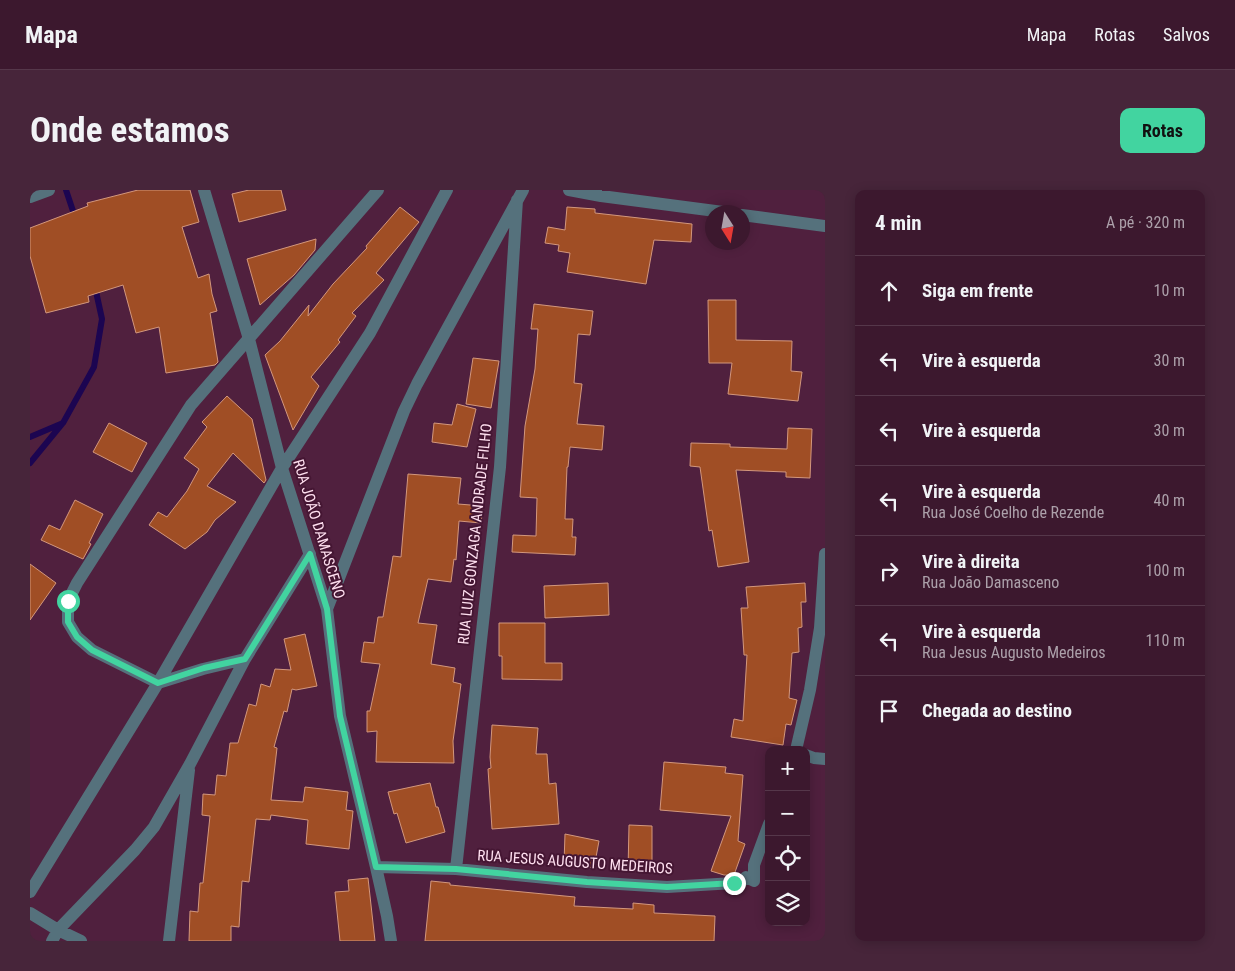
<!DOCTYPE html>
<html lang="pt">
<head>
<meta charset="utf-8">
<style>
	body { margin:0; font-family:"Roboto Condensed",sans-serif; background:#47253a; color:#f1f3f6 }
	.controls { position:absolute; right:15px; bottom:15px; display:grid; overflow:hidden; border-radius:10px; box-shadow:0 2px 12px #0003 }
	.controls button { width:45px; height:45px; display:grid; place-items:center; padding:0; border:0; border-bottom:1px solid #55374a; background:#3c182e; color:#f1f3f6; font:25px sans-serif }
	.compass { position:absolute; left:675px; top:15px; width:45px; height:45px; border-radius:50%; background:#3c182e; box-shadow:0 2px 12px #0003; rotate:169deg }
	.stop { position:absolute; width:15px; height:15px; margin:-11px; border:4px solid #42d4a0; border-radius:50%; background:#fff }
	.stop.end { background:#42d4a0; border-color:#fff; box-shadow:0 1px 5px #0008 }
	.list { margin:0; padding:0; list-style:none }
	h2 { display:flex; justify-content:space-between; align-items:center; height:65px; margin:0; padding:0 20px; font-size:21px }
	h2 small { font-size:16px; font-weight:400; color:#aca0aa }
	.list li { display:grid; grid-template-columns:32px 1fr auto; gap:15px; align-items:center; box-sizing:border-box; height:70px; padding:0 20px; border-top:1px solid #55374a }
	.list b { display:block; font-size:19px; white-space:nowrap }
	.list p { margin:0; font-size:16px; white-space:nowrap; color:#aca0aa }
	.list em { font-size:16px; font-style:normal; color:#aca0aa }
	.icon { flex:none; width:28px; height:28px; fill:none; stroke:currentColor; stroke-width:2; stroke-linecap:round; stroke-linejoin:round }
	.map { position:relative; flex:none; width:795px; height:751px; overflow:hidden; border-radius:10px }
	header { display:flex; align-items:center; gap:30px; box-sizing:border-box; height:70px; padding:0 25px; background:#3c182e; border-bottom:1px solid #55374a }
	header strong { font-size:24px }
	nav { display:flex; gap:28px; margin-inline-start:auto; font-size:18px }
	.intro { display:flex; align-items:center; justify-content:space-between; box-sizing:border-box; height:120px; padding:0 30px }
	h1 { margin:0; font-size:35px }
	.button { padding:12px 22px; border-radius:10px; background:#42d4a0; color:#111; font-size:18px; font-weight:700 }
	main { display:flex; gap:30px; padding:0 30px }
	aside { flex:1; background:#3c182e; border-radius:10px; box-shadow:0 2px 12px #0003 }
	.map>svg:first-child { display:block }
	.lines { fill:none; stroke-linecap:round; stroke-linejoin:round }
	.stream { stroke:#1c0551; stroke-width:6 }
	.building { fill:#a04e25; stroke:#d3977d }
	.street { stroke:#55717c; stroke-width:12 }
	.route { stroke:#42d4a0; stroke-width:6 }
	.labels { text-anchor:middle; dominant-baseline:central; stroke-width:4; stroke-linejoin:round; paint-order:stroke }
	.street-label { font-size:15px; fill:#fedfef; stroke:#451633 }
</style>
</head>
<body>
<header>
<strong>Mapa</strong>
<nav><a>Mapa</a><a>Rotas</a><a>Salvos</a></nav>
</header>
<div class="intro"><h1>Onde estamos</h1><a class="button">Rotas</a></div>
<main>
<div class="map">
<svg width="795" height="751" viewBox="0 0 795 751">
	<rect width="100%" height="100%" fill="#50203e"/>
	<g class="lines">
		<path class="stream" d="M 36,0 L 46,30
			M 0,247 L 33,233 L 64,177 L 72,129 L 65,97
			M 0,273 L 32,234"/>
	</g>
	<path class="building" d="M 108,0 L 160,0 L 169,32 L 152,37 L 168,88 L 179,84 L 182,104 L 187,121 L 180,123 L 188,172 L 185,175 L 136,183 L 129,137 L 106,143 L 93,95 L 58,106 L 59,112 L 16,123 L 0,66 L 0,38 L 58,16 L 57,13 Z
		M 219,0 L 251,0 L 256,20 L 209,32 L 202,4 Z
		M 370,17 L 389,32 L 346,83 L 354,90 L 322,123 L 326,126 L 308,150 L 310,152 L 281,187 L 289,196 L 263,240 L 235,165 L 250,151 L 279,115 L 278,126 L 303,94 L 337,58 L 336,56 Z
		M 537,17 L 565,19 L 565,23 L 662,34 L 661,52 L 624,50 L 616,94 L 537,82 L 540,63 L 528,61 L 529,55 L 515,53 L 518,37 L 535,40 Z
		M 286,49 L 285,60 L 264,85 L 230,115 L 217,69 Z
		M 678,110 L 706,110 L 706,150 L 762,151 L 761,181 L 772,182 L 768,211 L 698,204 L 702,173 L 679,173 Z
		M 504,114 L 563,121 L 560,145 L 548,144 L 544,193 L 552,194 L 547,234 L 574,236 L 572,260 L 540,257 L 538,277 L 537,277 L 535,329 L 543,329 L 542,347 L 546,347 L 545,365 L 482,362 L 483,345 L 506,346 L 507,308 L 490,307 L 495,236 L 505,179 L 508,139 L 501,139 Z
		M 443,168 L 469,171 L 461,218 L 436,214 Z
		M 197,206 L 222,229 L 236,290 L 234,293 L 203,263 L 177,296 L 206,312 L 185,330 L 177,342 L 155,359 L 119,335 L 128,322 L 137,327 L 157,301 L 169,279 L 154,268 L 177,237 L 172,232 Z
		M 427,214 L 446,219 L 437,257 L 402,252 L 404,233 L 422,235 Z
		M 79,233 L 117,253 L 102,282 L 63,262 Z
		M 758,238 L 782,239 L 780,288 L 756,287 L 756,282 L 706,280 L 719,372 L 688,377 L 682,340 L 679,341 L 670,277 L 660,276 L 661,253 L 700,254 L 700,257 L 757,259 Z
		M 378,284 L 431,288 L 428,314 L 453,316 L 451,333 L 429,331 L 426,370 L 424,369 L 421,392 L 398,389 L 388,433 L 407,435 L 401,474 L 425,478 L 423,492 L 431,494 L 423,551 L 424,573 L 346,572 L 347,541 L 337,542 L 337,521 L 340,521 L 350,474 L 331,472 L 334,452 L 344,453 L 348,427 L 353,427 L 363,366 L 371,367 Z
		M 45,310 L 73,324 L 59,353 L 61,354 L 53,369 L 11,350 L 19,335 L 30,340 Z
		M 0,374 L 26,393 L 0,430 Z
		M 578,393 L 579,425 L 515,428 L 514,396 Z
		M 775,393 L 776,412 L 771,412 L 772,437 L 768,438 L 769,462 L 762,463 L 759,508 L 767,510 L 761,535 L 756,534 L 753,555 L 701,547 L 704,529 L 713,531 L 717,465 L 714,465 L 711,418 L 718,418 L 716,397 Z
		M 469,433 L 515,433 L 515,473 L 532,473 L 532,490 L 472,489 L 472,466 L 469,466 Z
		M 275,444 L 287,496 L 266,500 L 262,499 L 257,522 L 254,521 L 244,557 L 247,558 L 241,610 L 273,612 L 275,597 L 318,602 L 316,620 L 323,621 L 319,659 L 276,654 L 278,630 L 241,625 L 240,630 L 226,629 L 219,692 L 212,691 L 209,737 L 201,736 L 201,751 L 159,751 L 160,721 L 168,722 L 170,693 L 173,693 L 180,626 L 172,625 L 173,604 L 185,605 L 187,585 L 196,586 L 200,553 L 208,553 L 219,514 L 226,516 L 231,494 L 240,497 L 245,479 L 261,480 L 254,449 Z
		M 462,535 L 508,538 L 506,564 L 517,564 L 519,594 L 526,593 L 529,634 L 462,639 L 458,579 L 461,578 L 460,567 Z
		M 634,572 L 696,577 L 695,583 L 713,585 L 708,651 L 715,654 L 704,685 L 694,685 L 681,681 L 701,626 L 630,620 Z
		M 400,593 L 406,617 L 408,617 L 415,642 L 376,653 L 367,623 L 364,624 L 358,602 Z
		M 599,635 L 622,636 L 622,681 L 598,681 Z
		M 535,644 L 569,651 L 564,678 L 534,673 Z
		M 338,688 L 345,751 L 310,751 L 305,702 L 319,701 L 318,690 Z
		M 401,691 L 420,693 L 420,695 L 545,707 L 544,716 L 603,719 L 603,713 L 624,715 L 624,723 L 685,726 L 684,751 L 395,751 Z"/>
	<g class="lines">
		<path class="street" d="M 174,0 L 219,149 L 252,278 L 297,419 L 310,526 L 346,677 L 357,726 L 361,751
			M 539,0 L 571,6 L 693,22
			M 0,7 L 19,0
			M 712,25 L 795,36
			M 297,419 L 374,221 L 387,194 L 493,0
			M 215,469 L 173,479 L 128,493 L 62,460 L 47,447 L 38,432 L 38,411 L 47,393 L 161,215 L 348,0
			M 766,560 L 780,500 L 790,438 L 795,364
			M 776,565 L 784,568 L 795,569
			M 346,677 L 426,679 L 557,692 L 637,697 L 704,693 L 712,691 L 716,687 L 724,691 L 724,675 L 739,634
			M 426,679 L 470,277 L 487,10
			M 0,702 L 128,493 L 252,278 L 340,143 L 417,0
			M 0,723 L 28,740 L 51,751
			M 22,751 L 28,740 L 105,660 L 124,637 L 160,574 L 215,469 L 280,364
			M 139,751 L 159,580"/>
	</g>
	<g class="lines">
		<path class="route" d="M 38,411 L 38,432 L 47,447 L 62,460 L 128,493 L 174,478 L 215,469 L 280,364 L 297,419 L 310,526 L 346,677 L 426,679 L 557,692 L 637,697 L 704,693"/>
	</g>
	<g class="labels">
		<g class="street-label">
			<text transform="translate(289 339) rotate(73)">RUA JOÃO DAMASCENO</text>
			<text transform="translate(445 344) rotate(-84)">RUA LUIZ GONZAGA ANDRADE FILHO</text>
			<text transform="translate(545 672) rotate(4)">RUA JESUS AUGUSTO MEDEIROS</text>
		</g>
	</g>
</svg>
<div class="controls">
<button>+</button>
<button>−</button>
<button><svg class="icon" aria-label="locate" viewBox="0 0 24 24"><circle cx="12" cy="12" r="6"/><path d="M12 2v4M12 18v4M2 12h4M18 12h4"/></svg></button>
<button><svg class="icon" aria-label="layers" viewBox="0 0 24 24"><path d="M12 4l9 5-9 5-9-5zM3 14l9 5 9-5"/></svg></button>
</div>
<svg class="compass" viewBox="-18 -18 36 36"><path d="M0-13l5 13h-10z" fill="#e53935"/><path d="M0 13l5-13h-10z" fill="#aca0aa"/></svg>
<div class="stop" style="left:38px;top:411px"></div>
<div class="stop end" style="left:704px;top:693px"></div>
</div>
<aside>
<h2>4 min<small>A pé · 320 m</small></h2>
<ul class="list">
<li><svg class="icon" aria-label="ahead" viewBox="0 0 24 24"><path d="M12 20V5M6 11l6-6 6 6"/></svg><div><b>Siga em frente</b></div><em>10 m</em></li>
<li><svg class="icon" aria-label="left" viewBox="0 0 24 24"><path d="M17 20v-9H6M10 6l-5 5 5 5"/></svg><div><b>Vire à esquerda</b></div><em>30 m</em></li>
<li><svg class="icon" aria-label="left" viewBox="0 0 24 24"><path d="M17 20v-9H6M10 6l-5 5 5 5"/></svg><div><b>Vire à esquerda</b></div><em>30 m</em></li>
<li><svg class="icon" aria-label="left" viewBox="0 0 24 24"><path d="M17 20v-9H6M10 6l-5 5 5 5"/></svg><div><b>Vire à esquerda</b><p>Rua José Coelho de Rezende</p></div><em>40 m</em></li>
<li><svg class="icon" aria-label="right" viewBox="0 0 24 24"><path d="M7 20v-9h11M14 6l5 5-5 5"/></svg><div><b>Vire à direita</b><p>Rua João Damasceno</p></div><em>100 m</em></li>
<li><svg class="icon" aria-label="left" viewBox="0 0 24 24"><path d="M17 20v-9H6M10 6l-5 5 5 5"/></svg><div><b>Vire à esquerda</b><p>Rua Jesus Augusto Medeiros</p></div><em>110 m</em></li>
<li><svg class="icon" aria-label="arrive" viewBox="0 0 24 24"><path d="M6 21V4h12l-3 4 3 4H6"/></svg><div><b>Chegada ao destino</b></div></li>
</ul>
</aside>
</main>
</body>
</html>
